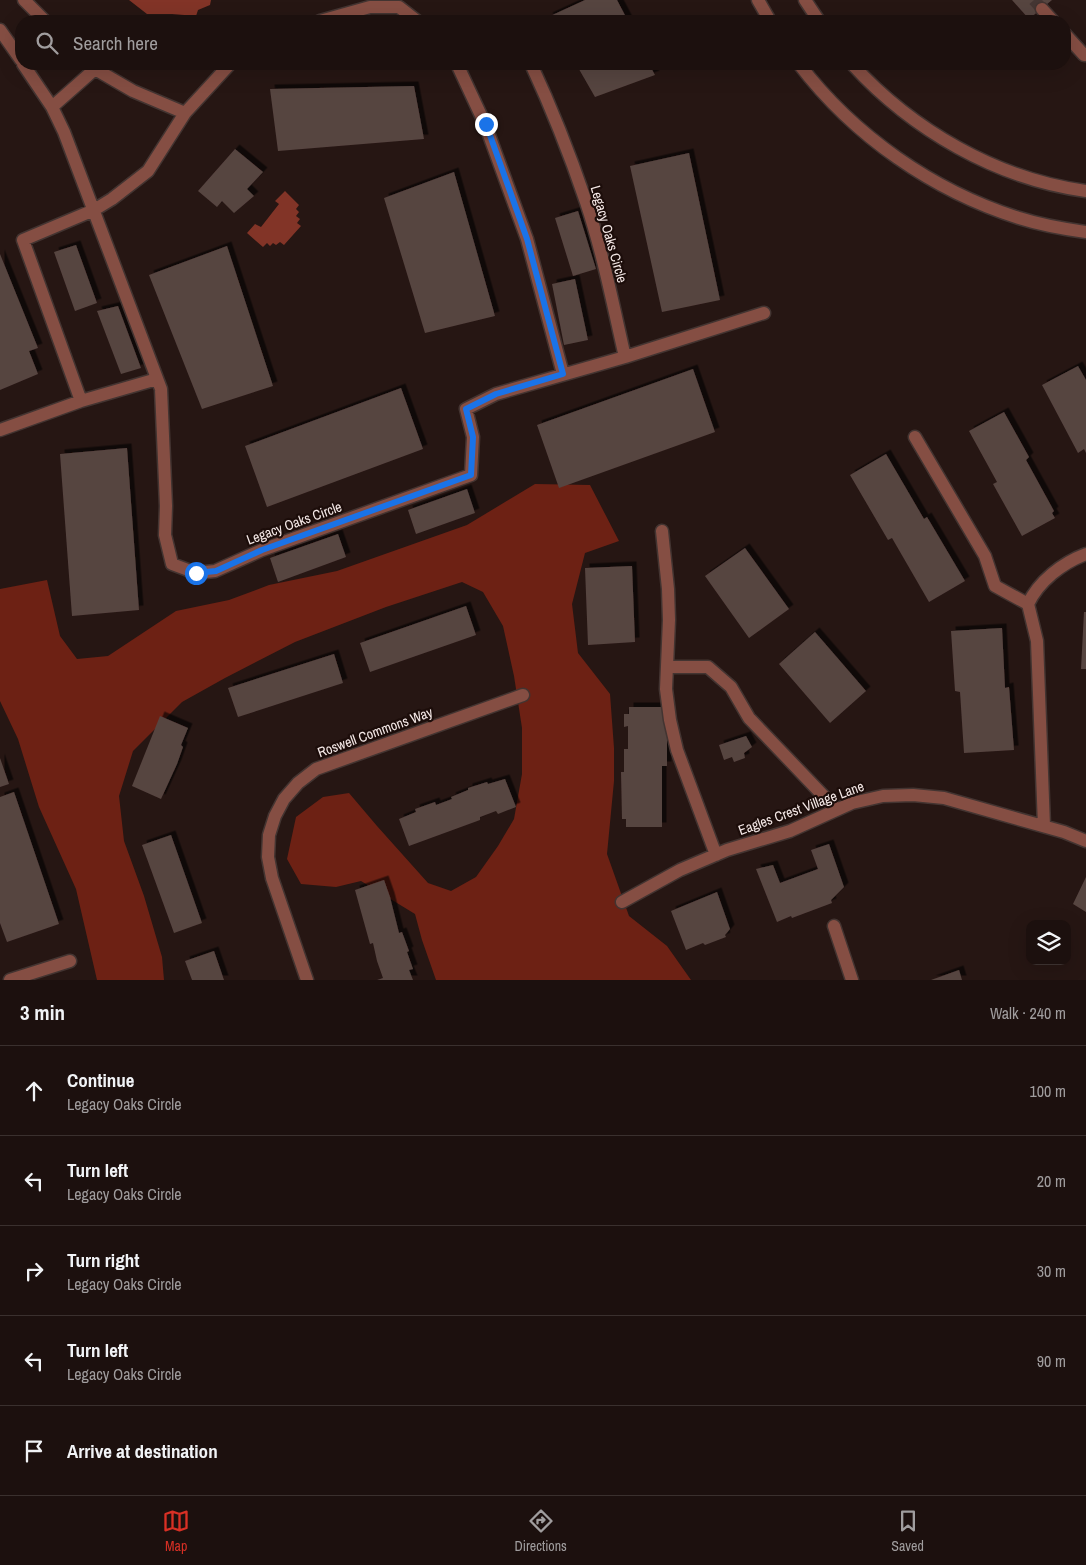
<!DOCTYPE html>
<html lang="en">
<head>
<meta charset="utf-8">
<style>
	body { margin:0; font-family:"Archivo Narrow",sans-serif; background:#251917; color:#f1f3f6 }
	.controls { position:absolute; right:15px; bottom:15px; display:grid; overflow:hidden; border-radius:10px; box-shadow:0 5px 20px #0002 }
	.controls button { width:45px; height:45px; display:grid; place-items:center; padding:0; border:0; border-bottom:1px solid #3a302e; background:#1c100e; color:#f1f3f6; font:25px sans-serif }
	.stop { position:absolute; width:15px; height:15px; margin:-11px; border:4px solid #1a73e8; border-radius:50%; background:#fff }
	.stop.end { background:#1a73e8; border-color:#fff; box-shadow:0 1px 5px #0008 }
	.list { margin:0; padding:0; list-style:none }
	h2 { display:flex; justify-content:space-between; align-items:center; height:65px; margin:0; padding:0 20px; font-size:21px }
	h2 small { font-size:16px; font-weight:400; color:#a09d9e }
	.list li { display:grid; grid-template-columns:32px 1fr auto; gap:15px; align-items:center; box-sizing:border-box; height:90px; padding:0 20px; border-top:1px solid #3a302e }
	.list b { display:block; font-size:19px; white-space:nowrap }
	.list p { margin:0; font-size:16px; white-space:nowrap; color:#a09d9e }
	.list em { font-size:16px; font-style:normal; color:#a09d9e }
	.icon { flex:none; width:28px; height:28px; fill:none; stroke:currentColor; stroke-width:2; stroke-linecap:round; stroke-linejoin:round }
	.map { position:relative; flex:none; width:1086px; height:980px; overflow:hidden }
	.search { position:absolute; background:#1c100e; box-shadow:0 5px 20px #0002; left:15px; right:15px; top:15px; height:55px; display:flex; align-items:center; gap:12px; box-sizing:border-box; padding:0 18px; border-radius:20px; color:#a09d9e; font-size:19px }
	.sheet { height:515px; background:#1c100e }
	nav { display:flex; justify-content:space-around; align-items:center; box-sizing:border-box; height:70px; border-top:1px solid #3a302e; background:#1c100e; font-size:14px; color:#a09d9e }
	nav a { display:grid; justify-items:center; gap:2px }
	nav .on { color:#d93025 }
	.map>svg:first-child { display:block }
	.forest { fill:#6d2114 }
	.water { fill:#823427 }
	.building { fill:#574440; filter:url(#shadow) }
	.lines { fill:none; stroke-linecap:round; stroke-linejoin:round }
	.minor-tunnel { stroke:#453633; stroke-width:12; stroke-dasharray:12 6; stroke-linecap:butt }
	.minor-casing { stroke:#433431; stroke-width:15 }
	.minor { stroke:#854e43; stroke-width:12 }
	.route { stroke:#1a73e8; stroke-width:6 }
	.labels { text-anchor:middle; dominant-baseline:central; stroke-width:4.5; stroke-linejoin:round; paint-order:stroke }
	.street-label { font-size:14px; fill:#f5e9e7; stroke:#1c0d0a }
</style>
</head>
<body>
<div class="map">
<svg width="1086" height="980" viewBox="0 0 1086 980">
	<defs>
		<filter id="shadow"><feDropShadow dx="4.5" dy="-4.5" stdDeviation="0" flood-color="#0009"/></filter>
	</defs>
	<rect width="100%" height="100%" fill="#261613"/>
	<path class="forest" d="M 535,484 L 590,485 L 619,541 L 585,553 L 572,604 L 578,653 L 610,694 L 614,748 L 614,781 L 607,854 L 629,916 L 667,946 L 691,980 L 436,980 L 422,940 L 415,914 L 361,881 L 336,887 L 301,884 L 287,859 L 296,817 L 323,797 L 349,793 L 377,826 L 428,883 L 451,891 L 476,877 L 498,846 L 514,819 L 522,774 L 522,728 L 514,676 L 503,626 L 483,592 L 462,582 L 386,607 L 295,642 L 225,678 L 182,702 L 133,751 L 119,796 L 124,841 L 144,896 L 162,957 L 164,980 L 97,980 L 76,889 L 39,807 L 18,739 L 0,701 L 0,589 L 47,580 L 60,636 L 77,659 L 108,656 L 176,611 L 229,600 L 269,585 L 337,571 L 467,525 Z"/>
	<path class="water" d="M 129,0 L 211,0 L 210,5 L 198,10 L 196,16 L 172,14 L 147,14 Z
		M 285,191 L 299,205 L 296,209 L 299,212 L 296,216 L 300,219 L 297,223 L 301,226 L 284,245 L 280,242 L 276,245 L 273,243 L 270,246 L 267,243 L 263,247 L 247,233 L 255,224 L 261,227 L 279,204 L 275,201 Z"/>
	<path class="building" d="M 585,0 L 617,0 L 628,21 L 551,21 L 548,17 Z
		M 1012,0 L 1052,0 L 1029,19 Z
		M 576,64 L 649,64 L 655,75 L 595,97 Z
		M 414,86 L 424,139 L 278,151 L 270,89 Z
		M 235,149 L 263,172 L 247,189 L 254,196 L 234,213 L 222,201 L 217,207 L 198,191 Z
		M 689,153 L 720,300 L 662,312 L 630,166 Z
		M 454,172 L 495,316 L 425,333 L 384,198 Z
		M 578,211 L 596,269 L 573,276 L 555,218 Z
		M 76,245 L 97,303 L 75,311 L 54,252 Z
		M 227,246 L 273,386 L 202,409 L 149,275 Z
		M 0,254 L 38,348 L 29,351 L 38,374 L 0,390 Z
		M 575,279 L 588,340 L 564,345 L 552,284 Z
		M 118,306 L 141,368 L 121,374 L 97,311 Z
		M 1078,366 L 1086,380 L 1086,453 L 1084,449 L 1078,453 L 1042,385 Z
		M 693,369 L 715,432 L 559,488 L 537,425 Z
		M 401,388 L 423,449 L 267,507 L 245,446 Z
		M 1004,412 L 1029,457 L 1026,460 L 1054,511 L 1052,513 L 1055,518 L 1022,536 L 993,484 L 997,482 L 969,431 Z
		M 127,448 L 139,610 L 72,616 L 60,454 Z
		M 886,454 L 924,519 L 927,517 L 965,581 L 929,602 L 892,538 L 888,540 L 850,475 Z
		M 467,489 L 475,513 L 416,534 L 408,510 Z
		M 338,534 L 346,557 L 278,582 L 270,558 Z
		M 745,548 L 789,609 L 749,638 L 705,576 Z
		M 632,566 L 635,642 L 588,645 L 585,568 Z
		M 466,606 L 476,635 L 370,672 L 360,643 Z
		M 1084,612 L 1086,612 L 1086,669 L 1081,669 Z
		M 1002,628 L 1005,688 L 1009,687 L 1014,750 L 964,753 L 960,692 L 955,691 L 951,631 Z
		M 815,632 L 866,691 L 830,723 L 779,664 Z
		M 334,654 L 343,683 L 238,717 L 228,688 Z
		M 629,707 L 667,707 L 667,766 L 662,766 L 662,827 L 626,827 L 626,819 L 622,819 L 621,772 L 624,772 L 624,749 L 628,749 L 628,726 L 624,727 L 624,714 L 629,714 Z
		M 160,716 L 188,728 L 181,745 L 183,747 L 177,764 L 161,799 L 132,786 Z
		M 746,736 L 752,747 L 744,753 L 745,758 L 734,762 L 732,757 L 724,760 L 719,745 Z
		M 0,758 L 9,784 L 0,787 Z
		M 505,779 L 516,807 L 498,814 L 496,811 L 480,817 L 480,820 L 409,846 L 399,819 L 416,812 L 415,809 L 435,802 L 436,805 L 452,799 L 451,797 L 468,790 L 468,788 L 487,782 L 488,784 Z
		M 14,792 L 59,924 L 7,942 L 0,923 L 0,797 Z
		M 171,835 L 202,923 L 174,933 L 142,845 Z
		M 829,844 L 844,887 L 831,900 L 832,903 L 792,918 L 791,916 L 777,922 L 756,869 L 773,865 L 780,883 L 818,869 L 811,850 Z
		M 1086,877 L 1086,912 L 1073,904 Z
		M 384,880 L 390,897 L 399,933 L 402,932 L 409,951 L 407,952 L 413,969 L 409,970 L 413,980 L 377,980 L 383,978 L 377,961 L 373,943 L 370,944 L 355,890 Z
		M 717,892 L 730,929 L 725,935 L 726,937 L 705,945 L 703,943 L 686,950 L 671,911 Z
		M 214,951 L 224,980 L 192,980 L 185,961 Z
		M 959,970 L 962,980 L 931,980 Z"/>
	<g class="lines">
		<path class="minor-tunnel" d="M 1034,0 L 1042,9"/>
		<defs>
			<path id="minor" d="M 24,0 L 45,21
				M 758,0 L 770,21
				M 805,0 L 819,21
				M 1042,9 L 1053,21
				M 320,21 L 370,7 L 399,7 L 417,21
				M 0,30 L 21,60
				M 1065,34 L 1084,55 L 1086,55
				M 23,64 L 52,107 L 64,132 L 161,389 L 166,506 L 165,535 L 172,564 L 196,573 L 215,571 L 262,550 L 471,475 L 473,437 L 466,409 L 496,394 L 625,357 L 764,313
				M 89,64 L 95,69 L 133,91 L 185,113
				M 457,64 L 485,124 L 527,239 L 563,374
				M 531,64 C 552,109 570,155 586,202 C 603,253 613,305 625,357
				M 799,64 C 854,136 933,191 1019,218 C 1041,225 1064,229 1086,232
				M 852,64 C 912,130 997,179 1086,191
				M 52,107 L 95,69
				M 81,401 L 23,240 L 94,210 L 112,199 L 148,171 L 185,113 L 230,64
				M 0,430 L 81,401 L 157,379
				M 915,437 L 985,556 L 995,586 L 1028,604
				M 662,531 L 668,589 L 669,620 L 666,689 L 670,720 L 677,750 L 716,855
				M 667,667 L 708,667 L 731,687 L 749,718 L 836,809
				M 1044,826 L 1037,641 L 1028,604 C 1039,581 1062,563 1086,554
				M 622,902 L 680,870 L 727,850 L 790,831 L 852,803 L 883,796 L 913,795 L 944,798 L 1064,832 L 1086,841
				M 834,926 L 852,980
				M 10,980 L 70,961
				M 307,980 L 272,878 L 268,857 L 269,835 L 275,816 L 284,799 L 298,783 L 316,769 L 523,695"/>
		</defs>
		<use href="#minor" class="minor-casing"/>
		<use href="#minor" class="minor"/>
	</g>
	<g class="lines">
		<path class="route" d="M 196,573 L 216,571 L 262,550 L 471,475 L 473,437 L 466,409 L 496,394 L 563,374 L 527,239 L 486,124"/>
	</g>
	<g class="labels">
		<g class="street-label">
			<text transform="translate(609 234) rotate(74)">Legacy Oaks Circle</text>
			<text transform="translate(294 523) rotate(-20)">Legacy Oaks Circle</text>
			<text transform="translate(375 732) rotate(-20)">Roswell Commons Way</text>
			<text transform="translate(801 808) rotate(-20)">Eagles Crest Village Lane</text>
		</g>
	</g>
</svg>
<div class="controls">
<button><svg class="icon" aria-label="layers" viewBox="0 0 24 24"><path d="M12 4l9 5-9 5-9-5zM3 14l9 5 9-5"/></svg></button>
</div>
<div class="stop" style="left:196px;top:573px"></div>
<div class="stop end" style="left:486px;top:124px"></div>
<div class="search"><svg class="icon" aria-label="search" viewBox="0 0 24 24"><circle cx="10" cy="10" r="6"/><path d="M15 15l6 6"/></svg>Search here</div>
</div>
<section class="sheet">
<h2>3 min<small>Walk · 240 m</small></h2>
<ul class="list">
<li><svg class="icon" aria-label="ahead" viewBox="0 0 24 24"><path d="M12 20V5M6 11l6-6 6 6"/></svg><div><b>Continue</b><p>Legacy Oaks Circle</p></div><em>100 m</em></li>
<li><svg class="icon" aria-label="left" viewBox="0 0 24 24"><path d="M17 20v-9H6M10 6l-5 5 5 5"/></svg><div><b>Turn left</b><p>Legacy Oaks Circle</p></div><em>20 m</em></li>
<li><svg class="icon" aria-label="right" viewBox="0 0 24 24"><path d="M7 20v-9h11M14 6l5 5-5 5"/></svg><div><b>Turn right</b><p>Legacy Oaks Circle</p></div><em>30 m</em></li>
<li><svg class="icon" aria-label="left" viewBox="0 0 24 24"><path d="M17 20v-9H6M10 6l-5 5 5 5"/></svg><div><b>Turn left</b><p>Legacy Oaks Circle</p></div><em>90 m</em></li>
<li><svg class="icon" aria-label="arrive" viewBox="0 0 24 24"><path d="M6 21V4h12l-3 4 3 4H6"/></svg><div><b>Arrive at destination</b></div></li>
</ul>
</section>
<nav>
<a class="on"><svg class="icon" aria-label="map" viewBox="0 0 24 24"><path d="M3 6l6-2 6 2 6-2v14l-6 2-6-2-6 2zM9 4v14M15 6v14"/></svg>Map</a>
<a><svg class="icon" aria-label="directions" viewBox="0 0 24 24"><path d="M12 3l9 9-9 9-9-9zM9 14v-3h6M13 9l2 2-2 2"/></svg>Directions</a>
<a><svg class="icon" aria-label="saved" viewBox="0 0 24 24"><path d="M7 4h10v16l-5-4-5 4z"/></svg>Saved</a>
</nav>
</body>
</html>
